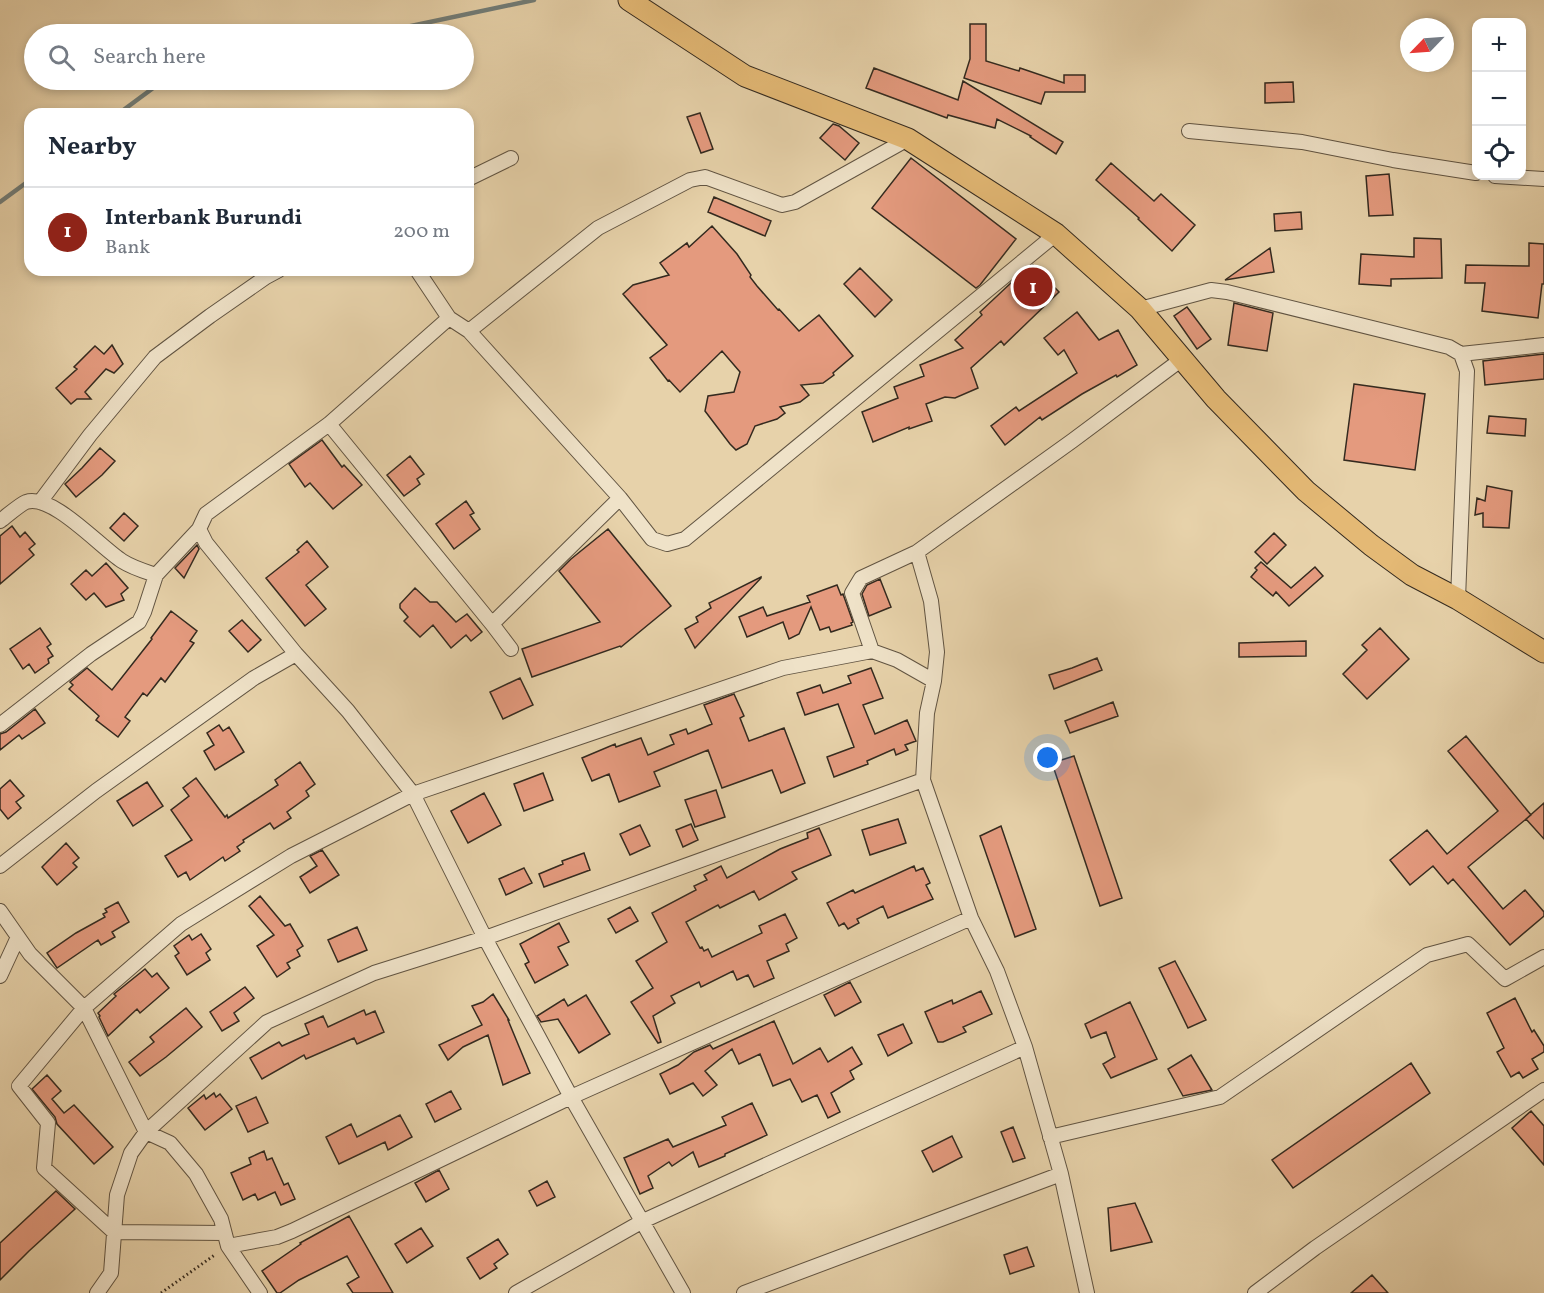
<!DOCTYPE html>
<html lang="en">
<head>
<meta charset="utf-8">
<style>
	body { margin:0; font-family:Vollkorn,serif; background:#f2f2f3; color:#1f2937 }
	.controls { position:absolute; right:18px; top:18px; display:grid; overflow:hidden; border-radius:12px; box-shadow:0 3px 9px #0003 }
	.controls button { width:54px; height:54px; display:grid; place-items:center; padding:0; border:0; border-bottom:2px solid #e0e1e3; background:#fff; color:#1f2937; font:30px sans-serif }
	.compass { position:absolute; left:1400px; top:18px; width:54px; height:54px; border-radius:50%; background:#fff; box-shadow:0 3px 9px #0003; rotate:245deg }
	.you { position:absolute; left:1048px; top:758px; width:21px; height:21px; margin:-15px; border:4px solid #fff; border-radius:50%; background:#1a73e8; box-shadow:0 0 0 9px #1a73e833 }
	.badge { display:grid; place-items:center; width:39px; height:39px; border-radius:50%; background:#8f2418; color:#fff; font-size:20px; font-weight:700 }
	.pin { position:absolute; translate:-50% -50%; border:3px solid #fff; box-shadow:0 2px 6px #0006 }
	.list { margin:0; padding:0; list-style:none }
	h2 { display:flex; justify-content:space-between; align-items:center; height:78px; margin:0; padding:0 24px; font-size:26px }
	h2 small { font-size:20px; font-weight:400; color:#747a83 }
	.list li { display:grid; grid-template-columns:39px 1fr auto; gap:18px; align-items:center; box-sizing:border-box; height:90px; padding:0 24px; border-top:2px solid #e0e1e3 }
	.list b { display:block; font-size:22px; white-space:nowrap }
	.list p { margin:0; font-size:20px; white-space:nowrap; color:#747a83 }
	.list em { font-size:20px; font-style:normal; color:#747a83 }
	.icon { flex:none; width:33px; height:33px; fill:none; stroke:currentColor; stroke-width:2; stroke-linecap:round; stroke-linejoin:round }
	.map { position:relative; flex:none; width:1544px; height:1293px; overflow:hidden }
	.search { position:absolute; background:#fff; box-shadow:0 3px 9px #0003; left:24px; top:24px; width:450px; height:66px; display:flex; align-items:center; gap:15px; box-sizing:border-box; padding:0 21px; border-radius:33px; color:#747a83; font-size:22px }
	.panel { position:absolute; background:#fff; box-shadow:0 3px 9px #0003; left:24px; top:108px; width:450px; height:168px; border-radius:18px }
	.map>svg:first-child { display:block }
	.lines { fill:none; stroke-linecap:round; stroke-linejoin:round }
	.stream { stroke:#727d78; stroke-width:4.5 }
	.building { fill:#e49a7e; stroke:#342a1f; stroke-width:1.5 }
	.minor-casing { stroke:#615442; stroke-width:16 }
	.primary-casing { stroke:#342a1f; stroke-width:23 }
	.path { stroke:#342a1f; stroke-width:3; stroke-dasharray:1.5 3; stroke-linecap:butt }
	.minor { stroke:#efe2c8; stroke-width:14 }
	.primary { stroke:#e4b975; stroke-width:21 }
</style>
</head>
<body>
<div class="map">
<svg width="1544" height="1293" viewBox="0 0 1544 1293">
	<rect width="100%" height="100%" fill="#e7d2aa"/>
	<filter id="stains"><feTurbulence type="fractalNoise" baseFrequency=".00333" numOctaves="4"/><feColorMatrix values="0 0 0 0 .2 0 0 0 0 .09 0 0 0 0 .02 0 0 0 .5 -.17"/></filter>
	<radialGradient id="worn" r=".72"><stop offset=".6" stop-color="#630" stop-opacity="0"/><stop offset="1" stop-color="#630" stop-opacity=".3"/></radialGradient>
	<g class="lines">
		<path class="stream" d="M 373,34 L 534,0
			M 118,114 L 164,80
			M 0,202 L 30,180"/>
	</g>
	<path class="building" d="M 970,24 L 986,24 L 986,61 L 1019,71 L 1020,68 L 1064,83 L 1064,75 L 1085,75 L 1085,92 L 1045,92 L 1041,104 L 964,78 L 970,59 Z
		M 874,68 L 958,100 L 963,81 L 1063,142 L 1056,154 L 1030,137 L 1031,136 L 997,119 L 995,128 L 948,115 L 947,118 L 866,88 Z
		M 1293,82 L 1294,102 L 1265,103 L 1265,83 Z
		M 700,113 L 713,149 L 701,153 L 687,117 Z
		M 833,124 L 839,126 L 859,143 L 845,160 L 820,138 Z
		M 911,158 L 1016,239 L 980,285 L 976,288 L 872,208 Z
		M 1111,163 L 1154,201 L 1161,194 L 1195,225 L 1172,251 L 1138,219 L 1139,218 L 1096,180 Z
		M 1389,174 L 1393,215 L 1369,216 L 1366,176 Z
		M 714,197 L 771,221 L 765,236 L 708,212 Z
		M 1301,212 L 1302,229 L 1275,231 L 1274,214 Z
		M 712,226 L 737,254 L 751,275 L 750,277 L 757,286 L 778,310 L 779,309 L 799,331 L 819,315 L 853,356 L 833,373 L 834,375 L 823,383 L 801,385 L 809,395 L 800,402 L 780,407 L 785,413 L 777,419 L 755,426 L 747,444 L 736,450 L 730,444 L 705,411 L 708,396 L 734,392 L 740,372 L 722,351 L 680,392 L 669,380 L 668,381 L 650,358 L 667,345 L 623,294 L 633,285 L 669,275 L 660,263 L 687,243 L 689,247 Z
		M 1414,238 L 1441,239 L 1442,278 L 1391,279 L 1391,286 L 1359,284 L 1361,254 L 1414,257 Z
		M 1529,243 L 1544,244 L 1544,284 L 1542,284 L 1538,318 L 1482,311 L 1485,283 L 1465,283 L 1466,265 L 1529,266 Z
		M 1270,248 L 1274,272 L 1225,280 Z
		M 1033,265 L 1059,292 L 1004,345 L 1001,341 L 971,368 L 978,388 L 955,398 L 945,397 L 926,404 L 932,421 L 909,429 L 909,427 L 873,442 L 862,412 L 898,398 L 894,387 L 924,376 L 920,365 L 963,348 L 955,340 L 982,315 L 980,312 L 1013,281 Z
		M 860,268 L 892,300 L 875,317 L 844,284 Z
		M 1234,303 L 1273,313 L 1267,351 L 1228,345 Z
		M 1187,307 L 1211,339 L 1197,349 L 1174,316 Z
		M 1077,312 L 1099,340 L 1118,330 L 1137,365 L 1117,377 L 1116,375 L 1082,394 L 1042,420 L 1040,417 L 1005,445 L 991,426 L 1016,407 L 1019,411 L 1077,373 L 1064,350 L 1058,355 L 1044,338 Z
		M 112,345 L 123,364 L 114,373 L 106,369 L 85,392 L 91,399 L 77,399 L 71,404 L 56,388 L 77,369 L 74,367 L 95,346 L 104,354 Z
		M 1544,354 L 1544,379 L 1485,385 L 1483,361 Z
		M 1354,384 L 1425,394 L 1415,470 L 1344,460 Z
		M 1489,416 L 1526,419 L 1525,436 L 1487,433 Z
		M 322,440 L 342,467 L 344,465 L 362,485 L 333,509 L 310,483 L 305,487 L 289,464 Z
		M 100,448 L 115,461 L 102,475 L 76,497 L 65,484 L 82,468 Z
		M 410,456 L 424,474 L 417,479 L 420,484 L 404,496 L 387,475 Z
		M 1487,486 L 1512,491 L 1509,528 L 1483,527 L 1483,513 L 1475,515 L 1477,498 L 1485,501 Z
		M 466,501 L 474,513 L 470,515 L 480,529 L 454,549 L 436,524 Z
		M 124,513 L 138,526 L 124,541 L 110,528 Z
		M 12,526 L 20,537 L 25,532 L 35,544 L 29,549 L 34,555 L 0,584 L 0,536 Z
		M 608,529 L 671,606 L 621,647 L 620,646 L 532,677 L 522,649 L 600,622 L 559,571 L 571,559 Z
		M 1274,533 L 1286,545 L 1267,564 L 1255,552 Z
		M 307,541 L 328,567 L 306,585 L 326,609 L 305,626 L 266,578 L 299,552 L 297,550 Z
		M 197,545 L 199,549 L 184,578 L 175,568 Z
		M 1261,562 L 1291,588 L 1315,567 L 1323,576 L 1289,606 L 1276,592 L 1273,596 L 1251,577 L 1257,570 L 1255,568 Z
		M 106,563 L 128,588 L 121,594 L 124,600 L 106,607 L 94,593 L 86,600 L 71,584 L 86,570 L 92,576 Z
		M 761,577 L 761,578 L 695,648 L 685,629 L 698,622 L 696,617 L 711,608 L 709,603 Z
		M 880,579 L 891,607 L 869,616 L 862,594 L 867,585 Z
		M 837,585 L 841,595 L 843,594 L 853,622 L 851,623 L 852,625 L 831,632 L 829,627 L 820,630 L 811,607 L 799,634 L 789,639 L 783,622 L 747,637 L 739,617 L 763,607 L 767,616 L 810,602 L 807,596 Z
		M 415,588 L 430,602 L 437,602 L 456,622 L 467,614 L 482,632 L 471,641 L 466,635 L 451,648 L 433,625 L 420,637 L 404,621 L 408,617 L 400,608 L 400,604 Z
		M 171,611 L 197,631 L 190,641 L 194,643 L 165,682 L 161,678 L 147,696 L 143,693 L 125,717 L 130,721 L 118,737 L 96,720 L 99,716 L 69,689 L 73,685 L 70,682 L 87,668 L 112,690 L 152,639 L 151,638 Z
		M 242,620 L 261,640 L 248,652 L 229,631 Z
		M 40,628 L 51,644 L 47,647 L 53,656 L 48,659 L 49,663 L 35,673 L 29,664 L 23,669 L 10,649 Z
		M 1380,628 L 1409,659 L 1367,699 L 1343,674 L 1367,650 L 1362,645 Z
		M 1306,641 L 1306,656 L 1239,657 L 1239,643 Z
		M 1097,658 L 1102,670 L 1054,689 L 1049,675 L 1072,668 Z
		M 871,668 L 883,698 L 863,705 L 875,734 L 907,720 L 916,741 L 905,745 L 908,750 L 896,755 L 894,749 L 867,761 L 868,764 L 834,777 L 827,757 L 854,747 L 838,704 L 805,715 L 797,693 L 820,685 L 823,693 L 851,683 L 848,676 Z
		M 520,678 L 533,705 L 503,719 L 490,692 Z
		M 734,694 L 744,716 L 740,718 L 749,741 L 784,728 L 805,783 L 781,793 L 772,770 L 722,788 L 708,750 L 654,772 L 660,786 L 619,802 L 609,774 L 592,781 L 582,758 L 615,744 L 616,747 L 641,738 L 648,755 L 674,744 L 670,735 L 686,729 L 688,734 L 712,724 L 704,705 Z
		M 1113,702 L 1118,716 L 1070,733 L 1065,721 Z
		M 35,709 L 45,723 L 22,739 L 19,735 L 0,750 L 0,734 L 6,732 Z
		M 219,725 L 223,731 L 229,727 L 244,752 L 215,770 L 204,751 L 214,745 L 207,733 Z
		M 1466,736 L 1531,815 L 1468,867 L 1503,909 L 1525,890 L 1544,912 L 1544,916 L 1510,945 L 1453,879 L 1448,884 L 1433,866 L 1410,885 L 1390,860 L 1427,830 L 1447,854 L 1498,811 L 1448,751 Z
		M 1074,756 L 1122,898 L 1100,906 L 1052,763 Z
		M 300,762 L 315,784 L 306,791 L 309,796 L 287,812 L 291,818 L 274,829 L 270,823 L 243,840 L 244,842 L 237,847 L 240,851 L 225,861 L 223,857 L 190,880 L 186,872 L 178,877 L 165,856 L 192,840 L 171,810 L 189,796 L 183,788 L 196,778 L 225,817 L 227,815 L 228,818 L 278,785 L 275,780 Z
		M 543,773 L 553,800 L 524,811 L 514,784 Z
		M 10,780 L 24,796 L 16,802 L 21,808 L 8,819 L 0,809 L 0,789 Z
		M 147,782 L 163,806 L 133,826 L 117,801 Z
		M 716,790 L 725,817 L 695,827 L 685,800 Z
		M 484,793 L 501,825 L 468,843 L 451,811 Z
		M 1544,803 L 1544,839 L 1526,819 Z
		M 898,819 L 906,843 L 870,855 L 862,830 Z
		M 691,824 L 698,840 L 683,847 L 676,830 Z
		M 640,825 L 650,846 L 630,855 L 620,834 Z
		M 1001,826 L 1036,929 L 1015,937 L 980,836 Z
		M 819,828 L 831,855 L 792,872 L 797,879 L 759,900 L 754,891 L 720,908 L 718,905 L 686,922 L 700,948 L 702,947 L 704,951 L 708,949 L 712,957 L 762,933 L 759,926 L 785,914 L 797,938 L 786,944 L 789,951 L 767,961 L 774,978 L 754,987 L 748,975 L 737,980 L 733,971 L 701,987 L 699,982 L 671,996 L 675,1003 L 653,1016 L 661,1042 L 658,1043 L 631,1002 L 653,988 L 636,961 L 667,942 L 652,913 L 696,890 L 694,886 L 707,880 L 704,875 L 721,866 L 727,878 L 780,849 L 808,838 L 807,833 Z
		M 66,843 L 79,858 L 73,863 L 77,867 L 57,885 L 42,867 Z
		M 322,850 L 339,875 L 310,893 L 300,877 L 317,866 L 310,856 Z
		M 584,853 L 590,870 L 544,887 L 539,874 L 563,864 L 562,861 Z
		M 914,866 L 916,871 L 923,868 L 930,883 L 926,885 L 933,899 L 888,918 L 883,906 L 857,919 L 859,923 L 848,929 L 844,923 L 839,926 L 827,903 L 853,890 L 855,893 Z
		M 524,868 L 532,883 L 506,895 L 499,879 Z
		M 260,896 L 285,926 L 290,924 L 303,946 L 297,950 L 300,956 L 287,963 L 290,968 L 277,977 L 257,946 L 274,935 L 249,906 Z
		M 118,902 L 129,922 L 112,932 L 115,937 L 101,945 L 98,940 L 57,968 L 47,953 L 76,933 L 105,917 L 103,914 L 107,912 L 105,909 Z
		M 630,907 L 638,921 L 616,933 L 608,919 Z
		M 559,923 L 569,942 L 558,947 L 568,965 L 535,983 L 525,964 L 529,962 L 520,944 Z
		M 357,927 L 367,950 L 338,962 L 328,940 Z
		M 201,934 L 211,949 L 206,953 L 210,960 L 187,975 L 175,956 L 179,953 L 174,946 L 189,935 L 192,940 Z
		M 1175,961 L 1206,1020 L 1188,1028 L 1159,968 Z
		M 145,969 L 152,977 L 157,973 L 169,988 L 140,1013 L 137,1009 L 108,1036 L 99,1017 L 100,1016 L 98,1013 L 116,996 L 114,994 Z
		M 850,982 L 861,1002 L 835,1016 L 824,995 Z
		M 245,987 L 254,998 L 234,1013 L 239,1021 L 222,1031 L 210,1012 Z
		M 981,991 L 992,1014 L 963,1027 L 966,1032 L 943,1042 L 938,1042 L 925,1012 L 952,1000 L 953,1004 Z
		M 493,994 L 509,1020 L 508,1020 L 530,1073 L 503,1085 L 488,1035 L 463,1047 L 448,1060 L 439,1045 L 482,1025 L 472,1006 L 483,1002 Z
		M 586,995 L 610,1034 L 579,1053 L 558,1019 L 541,1022 L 537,1016 L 564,999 L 568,1006 Z
		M 1515,998 L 1532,1032 L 1534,1030 L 1544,1046 L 1544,1052 L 1532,1059 L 1538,1069 L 1523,1078 L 1519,1072 L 1511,1077 L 1497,1052 L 1504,1048 L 1487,1013 Z
		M 1130,1002 L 1157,1059 L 1111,1078 L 1103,1064 L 1115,1057 L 1106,1032 L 1091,1038 L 1085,1024 Z
		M 186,1008 L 202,1027 L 166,1057 L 140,1076 L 129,1062 L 154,1042 L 150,1037 Z
		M 364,1010 L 366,1015 L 375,1011 L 384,1032 L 357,1044 L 354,1038 L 306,1059 L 304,1055 L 262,1079 L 250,1058 L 279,1042 L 282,1046 L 309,1034 L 305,1024 L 323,1016 L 328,1027 Z
		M 774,1021 L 793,1064 L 820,1048 L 828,1062 L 852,1047 L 862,1064 L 850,1071 L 854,1079 L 831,1093 L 840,1112 L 828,1118 L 817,1095 L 802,1102 L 790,1079 L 773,1086 L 760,1054 L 739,1064 L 732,1049 L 705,1071 L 717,1085 L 703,1096 L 693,1083 L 670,1094 L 660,1074 L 678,1065 L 694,1052 L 710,1045 L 713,1049 Z
		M 903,1024 L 912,1043 L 888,1056 L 878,1035 Z
		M 1191,1055 L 1212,1090 L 1183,1096 L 1168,1069 Z
		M 1411,1063 L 1430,1093 L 1293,1188 L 1272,1160 Z
		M 47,1075 L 61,1091 L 52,1099 L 64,1113 L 74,1105 L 113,1147 L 94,1164 L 57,1124 L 55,1117 L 32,1089 Z
		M 451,1091 L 461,1109 L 435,1122 L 426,1104 Z
		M 214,1093 L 216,1097 L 220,1094 L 232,1109 L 205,1130 L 188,1108 L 204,1095 L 206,1099 Z
		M 256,1097 L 268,1123 L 248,1132 L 236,1106 Z
		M 752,1103 L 767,1135 L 725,1154 L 725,1156 L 699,1167 L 693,1152 L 672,1166 L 669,1162 L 648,1176 L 653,1188 L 640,1194 L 624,1158 L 668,1139 L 673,1147 L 726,1125 L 722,1117 Z
		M 1531,1111 L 1544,1126 L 1544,1165 L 1512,1128 Z
		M 400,1115 L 412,1137 L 388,1150 L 385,1142 L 339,1164 L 326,1137 L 351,1124 L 357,1137 Z
		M 1013,1127 L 1025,1158 L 1013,1162 L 1001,1132 Z
		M 952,1136 L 962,1157 L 933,1172 L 922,1151 Z
		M 264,1151 L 267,1160 L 272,1158 L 284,1185 L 288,1183 L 295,1199 L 281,1205 L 275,1192 L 258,1200 L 255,1194 L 243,1200 L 231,1173 L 251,1164 L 249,1158 Z
		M 439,1170 L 449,1189 L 426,1202 L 415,1183 Z
		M 547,1181 L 555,1197 L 537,1206 L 529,1191 Z
		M 56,1191 L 75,1209 L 29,1251 L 0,1280 L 0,1243 Z
		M 1135,1203 L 1152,1242 L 1111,1251 L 1108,1208 Z
		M 349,1216 L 393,1293 L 353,1293 L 347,1284 L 359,1277 L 347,1256 L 299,1280 L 280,1293 L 277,1293 L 262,1271 L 301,1244 L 300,1243 Z
		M 421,1228 L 433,1246 L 407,1263 L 395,1244 Z
		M 498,1239 L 508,1254 L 494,1264 L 497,1268 L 480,1279 L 467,1258 Z
		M 1027,1247 L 1034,1266 L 1010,1274 L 1004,1255 Z
		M 1372,1275 L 1388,1293 L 1351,1293 Z"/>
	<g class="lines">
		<defs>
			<path id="minor" d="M 1189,131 L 1302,142 L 1393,160 L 1476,173
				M 1495,176 L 1544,179
				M 468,179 L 511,158
				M 417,270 L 449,318 L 469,331 L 620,498 L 652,539 L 667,544 L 685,539 L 1056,234
				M 1140,309 L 1211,290 L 1227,292 L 1449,347 L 1461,354 L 1544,345
				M 469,331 L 598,228 L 690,180 L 705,177 L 782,205 L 795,202 L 908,139
				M 329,424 L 492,624 L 511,649
				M 40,502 L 90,435 L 155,357 L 210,316 L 266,277 L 279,270
				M 0,521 C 7,516 19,505 26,502 C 52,493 100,547 122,561 C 133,568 144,571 156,575 L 199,529 L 206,514 L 329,424 L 449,318
				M 199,529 L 206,543 L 296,654 L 348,711 L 413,794 L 485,938 L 571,1097 L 683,1293
				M 917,552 L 931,601 L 937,652 L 934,681 L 927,713 L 923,780 L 971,918 L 997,971 L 1025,1047 L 1061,1174 L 1087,1293
				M 1458,599 L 1467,371 L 1461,354
				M 492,624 L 620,498
				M 872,651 L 852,593 L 861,578 L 917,552 L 1072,441 L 1182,359
				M 0,725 L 91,654 L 139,622 L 144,612 L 156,575
				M 0,866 L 96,791 L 254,678 L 296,654
				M 0,911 L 30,954 L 84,1008 L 146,1132 L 170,1143 L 196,1174 L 221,1219 L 228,1246 L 260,1293
				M 0,976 L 18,937
				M 1050,1137 L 1220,1097 L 1427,955 L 1468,944 L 1505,979 L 1544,957
				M 224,1233 L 114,1232 L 44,1168 L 48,1123 L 19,1086 L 84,1008 L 181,924 L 291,856 L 413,794 L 783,668 L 872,651 L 897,660 L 934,681
				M 228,1246 L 277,1237 L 292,1231 L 571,1097 L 971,918
				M 97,1293 L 111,1273 L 117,1195 L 131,1153 L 146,1132 L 267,1022 L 374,973 L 485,938 L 923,780
				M 516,1293 L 643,1221 L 1025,1047
				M 744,1293 L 1061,1174
				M 1255,1293 L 1315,1248 L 1544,1090"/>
			<path id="primary" d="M 629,0 L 745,76 L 908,139 L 1056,234 L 1140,309 L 1216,399 L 1306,491 L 1371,545 L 1412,575 L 1458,599 L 1544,652"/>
		</defs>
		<use href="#minor" class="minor-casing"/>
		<use href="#primary" class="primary-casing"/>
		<path class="path" d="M 161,1293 L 216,1254"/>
		<use href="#minor" class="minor"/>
		<use href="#primary" class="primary"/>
	</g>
	<rect width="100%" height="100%" filter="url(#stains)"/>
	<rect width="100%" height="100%" fill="url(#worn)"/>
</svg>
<div class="controls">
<button>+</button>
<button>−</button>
<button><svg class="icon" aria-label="locate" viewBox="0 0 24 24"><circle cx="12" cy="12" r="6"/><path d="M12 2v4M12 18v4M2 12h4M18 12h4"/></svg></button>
</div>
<svg class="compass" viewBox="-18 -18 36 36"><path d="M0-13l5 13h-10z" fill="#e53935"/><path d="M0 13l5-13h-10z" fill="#747a83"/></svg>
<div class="you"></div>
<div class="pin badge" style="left:1033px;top:287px">1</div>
<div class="search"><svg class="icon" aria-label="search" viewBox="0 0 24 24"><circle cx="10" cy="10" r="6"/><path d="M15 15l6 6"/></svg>Search here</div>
<section class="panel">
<h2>Nearby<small></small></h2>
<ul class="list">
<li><span class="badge">1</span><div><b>Interbank Burundi</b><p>Bank</p></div><em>200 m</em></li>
</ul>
</section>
</div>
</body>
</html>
